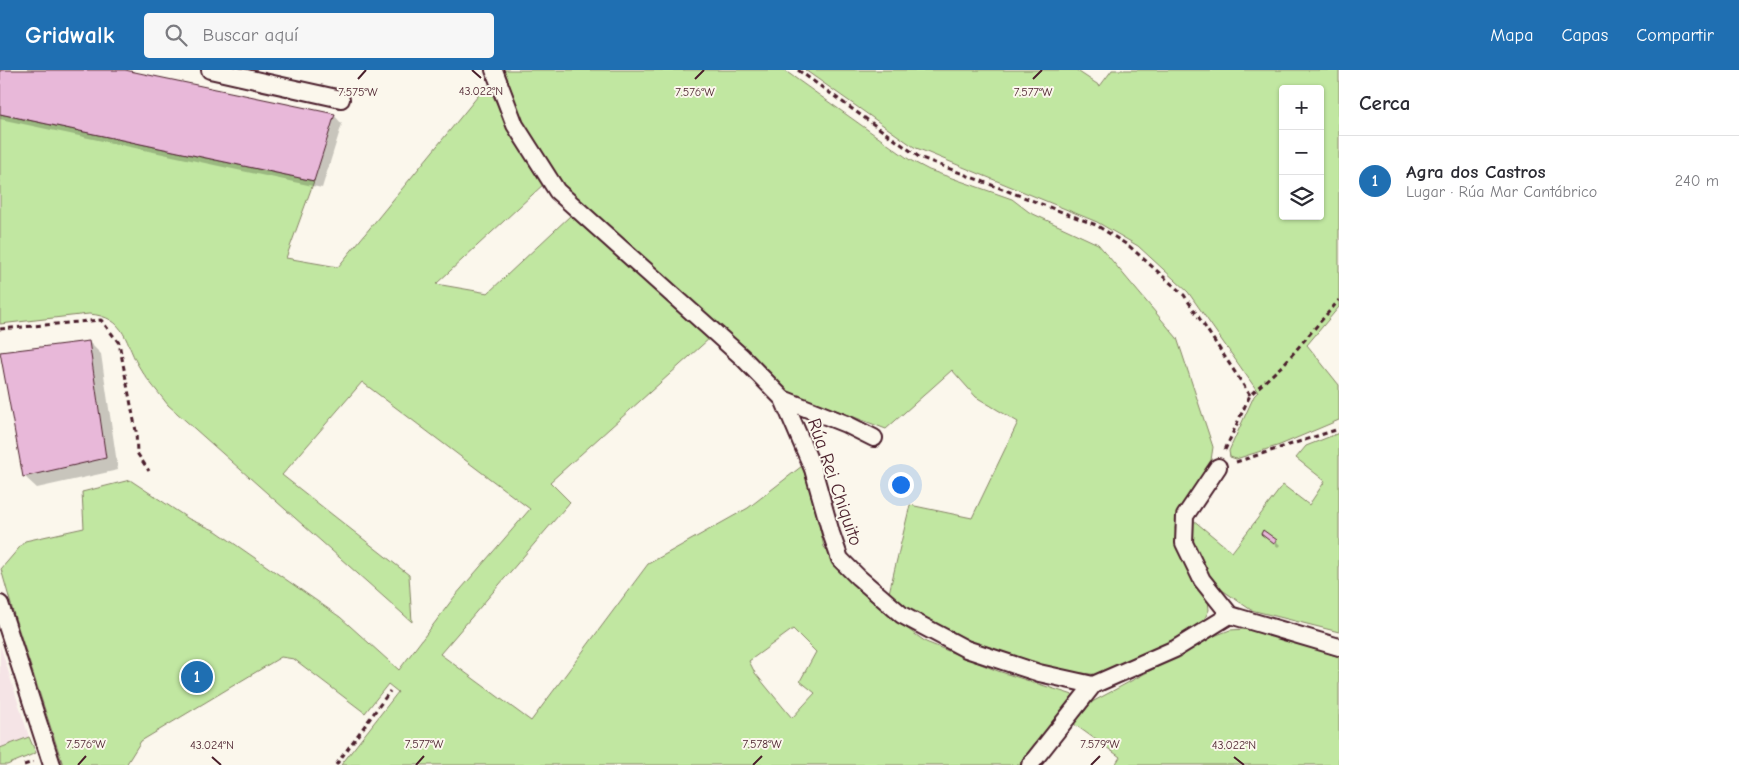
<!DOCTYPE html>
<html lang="es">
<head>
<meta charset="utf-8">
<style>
	body { margin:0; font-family:"Comic Neue",sans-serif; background:#f7f7f7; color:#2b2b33 }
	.controls { position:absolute; right:15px; top:15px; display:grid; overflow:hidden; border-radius:5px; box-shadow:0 1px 4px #0004 }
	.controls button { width:45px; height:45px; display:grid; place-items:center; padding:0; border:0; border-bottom:1px solid #e1e1e2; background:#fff; color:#2b2b33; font:25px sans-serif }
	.you { position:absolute; left:900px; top:414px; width:18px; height:18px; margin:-12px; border:4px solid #fff; border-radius:50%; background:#1a73e8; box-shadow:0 0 0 8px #1a73e833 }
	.badge { display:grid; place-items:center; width:32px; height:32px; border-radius:50%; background:#1f6fb2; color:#fff; font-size:16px; font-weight:700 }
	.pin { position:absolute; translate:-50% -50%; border:2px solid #fff; box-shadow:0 1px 5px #0006 }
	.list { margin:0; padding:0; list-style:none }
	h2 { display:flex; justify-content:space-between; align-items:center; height:65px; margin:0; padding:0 20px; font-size:21px }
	h2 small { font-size:16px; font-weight:400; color:#7c7c81 }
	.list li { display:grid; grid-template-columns:32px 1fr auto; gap:15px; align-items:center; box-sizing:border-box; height:90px; padding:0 20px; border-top:1px solid #e1e1e2 }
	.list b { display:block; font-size:19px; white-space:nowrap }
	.list p { margin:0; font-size:16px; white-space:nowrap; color:#7c7c81 }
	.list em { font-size:16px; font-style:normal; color:#7c7c81 }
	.icon { flex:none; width:28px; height:28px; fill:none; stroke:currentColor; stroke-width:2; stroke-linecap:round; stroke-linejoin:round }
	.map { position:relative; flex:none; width:1339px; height:695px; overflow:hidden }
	header { display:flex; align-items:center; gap:30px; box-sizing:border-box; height:70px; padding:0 25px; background:#1f6fb2; color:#fff }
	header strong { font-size:24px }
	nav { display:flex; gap:28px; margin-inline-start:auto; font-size:18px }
	.search { width:350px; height:45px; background:#f7f7f7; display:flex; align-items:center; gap:12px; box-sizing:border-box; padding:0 18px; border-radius:5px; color:#7c7c81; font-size:19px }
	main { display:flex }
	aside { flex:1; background:#fff }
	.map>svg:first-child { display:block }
	.built { fill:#f5e4e6 }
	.green { fill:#c1e7a1; stroke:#868366; fill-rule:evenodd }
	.shadow { fill:#0003 }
	.building { fill:#e8b8d9; stroke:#4a1f2b }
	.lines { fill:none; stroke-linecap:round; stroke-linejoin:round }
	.street-casing { stroke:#4a1f2b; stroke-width:20 }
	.path { stroke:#4a1f2b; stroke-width:3; stroke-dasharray:5 4; stroke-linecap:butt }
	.street { stroke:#fbf7ec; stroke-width:16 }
	.ticks { fill:none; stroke:#4a1f2b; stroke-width:2 }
	.labels { text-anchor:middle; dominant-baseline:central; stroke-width:4; stroke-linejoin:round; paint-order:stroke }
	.street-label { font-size:19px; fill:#4a1f2b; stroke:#fbf7ec }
	.ticks-label { font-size:12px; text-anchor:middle; fill:#4a1f2b; stroke:#fbf7ec; stroke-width:4; stroke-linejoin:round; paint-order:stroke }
</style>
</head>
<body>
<header>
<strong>Gridwalk</strong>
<div class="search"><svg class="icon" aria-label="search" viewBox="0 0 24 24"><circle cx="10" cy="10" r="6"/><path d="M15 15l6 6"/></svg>Buscar aquí</div>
<nav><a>Mapa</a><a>Capas</a><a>Compartir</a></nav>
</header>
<main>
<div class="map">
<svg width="1339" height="695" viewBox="0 0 1339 695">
	<rect width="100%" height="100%" fill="#fbf7ec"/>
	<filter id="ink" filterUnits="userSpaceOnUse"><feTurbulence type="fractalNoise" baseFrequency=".02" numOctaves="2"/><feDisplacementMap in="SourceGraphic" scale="10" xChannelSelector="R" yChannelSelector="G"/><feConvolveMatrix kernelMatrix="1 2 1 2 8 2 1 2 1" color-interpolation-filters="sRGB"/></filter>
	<g filter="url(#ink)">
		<path class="built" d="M 0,575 L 29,667 L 0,678 Z"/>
		<path class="green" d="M 498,0 L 784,0 L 910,90 L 929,100 L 1012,129 L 1029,142 L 1098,174 L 1177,268 L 1213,377 L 1210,397 L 1181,439 L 1175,458 L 1178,481 L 1208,529 L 1209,540 L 1203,552 L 1179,569 L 1099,605 L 1065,601 L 1000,584 L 950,565 L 888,527 L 910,435 L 972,448 L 1018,352 L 976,327 L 952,300 L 886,359 L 785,321 L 757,290 L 695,240 L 549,103 L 512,40 Z
			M 805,0 L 1076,0 L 1100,16 L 1112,0 L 1339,0 L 1339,237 L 1307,275 L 1339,315 L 1339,350 L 1280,375 L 1236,389 L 1230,387 L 1229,381 L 1254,326 L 1258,322 L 1188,222 L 1138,176 L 1097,152 L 914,77 ZM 1283,19 L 1320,19 L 1320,146 L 1283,146 Z
			M 487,15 L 511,60 L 546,112 L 436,214 L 488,223 L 571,145 L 710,268 L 550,412 L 570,432 L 440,584 L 531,651 L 648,494 L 748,438 L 802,396 L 814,432 L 824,477 L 850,507 L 888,545 L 926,572 L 998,601 L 1073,625 L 1020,695 L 341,695 L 398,622 L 388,614 L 365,643 L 294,589 L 281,587 L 141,671 L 126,695 L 63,695 L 14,545 L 1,499 L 25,471 L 84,458 L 82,422 L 130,410 L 189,449 L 216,461 L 340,547 L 399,600 L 455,526 L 530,439 L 362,312 L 282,405 L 409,505 L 412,552 L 168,335 C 159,323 149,312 141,300 C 124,274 128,247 89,244 L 0,254 L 0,44 L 314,111 L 286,188 L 338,197 ZM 793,559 L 816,582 L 800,611 L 815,623 L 792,648 L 755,603 L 749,591 Z
			M 1339,363 L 1339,562 L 1251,540 L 1215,515 L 1188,473 L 1192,449 L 1232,482 L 1283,415 L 1309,435 L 1325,411 L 1296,388 L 1306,376 Z
			M 1246,559 L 1273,564 L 1339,587 L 1339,695 L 1115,695 L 1120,687 L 1074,654 L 1092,632 L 1107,624 L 1214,566 L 1230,560 Z
			M 29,667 L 36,683 L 7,695 L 0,695 L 0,678 Z"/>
		<path class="shadow" d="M 0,0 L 119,0 L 334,45 L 342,54 L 322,118 L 0,49 Z
			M 89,272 L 101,284 L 118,400 L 37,418 L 24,406 Z
			M 1266,468 L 1276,471 L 1280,475 L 1278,477 Z"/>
		<path class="building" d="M 0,0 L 125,0 L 335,44 L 314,111 L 0,44 Z
			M 89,271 L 106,388 L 23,407 L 0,282 Z
			M 1263,460 L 1277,470 L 1274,474 L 1261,464 Z"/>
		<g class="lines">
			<defs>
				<path id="street" d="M 210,0 L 341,29
					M 494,0 L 515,55 L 557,121 L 742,287 L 783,329 L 813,399 L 831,463 L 840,489 L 858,507 L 902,545 L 966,579 L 1039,603 L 1093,615 L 1175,579 L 1230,545 L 1339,577
					M 783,329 L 846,354 L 874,368
					M 1218,397 L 1185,446 L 1184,473 L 1202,510 L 1230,545
					M 0,534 L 52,695
					M 1030,695 L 1093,615"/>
			</defs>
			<use href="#street" class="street-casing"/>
			<path class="path" d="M 798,0 L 919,87 L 1096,155 L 1129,176 L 1184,225 L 1250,325
				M 0,259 L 101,250 L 119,273 L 136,361 L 137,383 L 149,401
				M 1225,380 L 1250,325 L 1284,294 L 1339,230
				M 1236,392 L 1339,359
				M 24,695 L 33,692
				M 336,695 L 390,621"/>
			<use href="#street" class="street"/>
		</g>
	</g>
	<path class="ticks" d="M 472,0 L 481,8M 358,9 L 366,0M 695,9 L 704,0M 1033,9 L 1042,0M 212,687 L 221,695M 1234,687 L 1244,695M 78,695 L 86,686M 416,695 L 424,686M 753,695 L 762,686M 1091,695 L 1100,686"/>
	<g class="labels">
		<g class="street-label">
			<text transform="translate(835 412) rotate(71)">Rúa Rei Chiquito</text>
		</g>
	</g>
	<g class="ticks-label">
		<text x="481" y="25">43.022°N</text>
		<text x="358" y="26">7.575°W</text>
		<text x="695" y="26">7.576°W</text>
		<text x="1033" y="26">7.577°W</text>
		<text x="86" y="678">7.576°W</text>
		<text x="424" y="678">7.577°W</text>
		<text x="762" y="678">7.578°W</text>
		<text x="1100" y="678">7.579°W</text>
		<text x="212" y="679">43.024°N</text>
		<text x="1234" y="679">43.022°N</text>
	</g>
</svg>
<div class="controls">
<button>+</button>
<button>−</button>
<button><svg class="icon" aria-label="layers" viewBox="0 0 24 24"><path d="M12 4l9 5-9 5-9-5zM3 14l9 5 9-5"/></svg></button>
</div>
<div class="you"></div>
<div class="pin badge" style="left:197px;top:607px">1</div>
</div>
<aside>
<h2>Cerca<small></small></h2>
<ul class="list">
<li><span class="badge">1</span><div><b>Agra dos Castros</b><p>Lugar · Rúa Mar Cantábrico</p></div><em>240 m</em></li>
</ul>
</aside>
</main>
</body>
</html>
